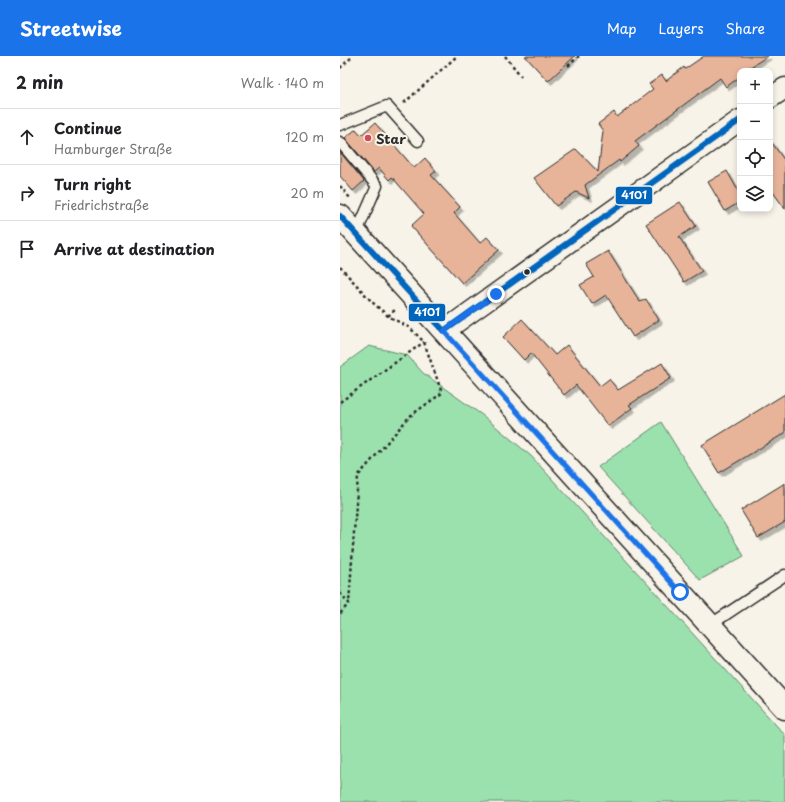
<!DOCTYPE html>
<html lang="en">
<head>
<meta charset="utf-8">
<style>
	body { margin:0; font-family:"Playpen Sans",sans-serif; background:#f2f2f2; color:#202124 }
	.controls { position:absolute; right:12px; top:12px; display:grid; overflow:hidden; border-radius:8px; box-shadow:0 2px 6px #0003 }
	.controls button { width:36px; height:36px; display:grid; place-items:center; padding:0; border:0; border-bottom:1px solid #e0e0e0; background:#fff; color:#202124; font:20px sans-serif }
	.stop { position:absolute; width:12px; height:12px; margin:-9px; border:3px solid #1a73e8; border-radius:50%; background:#fff }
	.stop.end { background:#1a73e8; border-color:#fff; box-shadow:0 1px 4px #0008 }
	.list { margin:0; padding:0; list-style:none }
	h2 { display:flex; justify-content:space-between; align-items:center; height:52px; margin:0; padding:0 16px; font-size:17px }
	h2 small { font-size:13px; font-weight:400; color:#757577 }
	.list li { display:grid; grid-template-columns:26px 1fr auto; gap:12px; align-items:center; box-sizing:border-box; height:56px; padding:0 16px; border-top:1px solid #e0e0e0 }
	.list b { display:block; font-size:15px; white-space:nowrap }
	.list p { margin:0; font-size:13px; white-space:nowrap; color:#757577 }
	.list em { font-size:13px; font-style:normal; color:#757577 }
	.icon { flex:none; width:22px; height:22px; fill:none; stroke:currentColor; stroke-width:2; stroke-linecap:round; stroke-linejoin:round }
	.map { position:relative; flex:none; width:445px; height:746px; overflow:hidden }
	header { display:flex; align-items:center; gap:24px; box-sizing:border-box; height:56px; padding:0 20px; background:#1a73e8; color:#fff }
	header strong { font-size:19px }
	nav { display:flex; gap:22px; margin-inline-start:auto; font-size:14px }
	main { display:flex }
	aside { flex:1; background:#fff }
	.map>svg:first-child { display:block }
	.green { fill:#9be1ad; stroke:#63866c }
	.building { fill:#e7b49a; stroke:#2b2b2b; filter:url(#shadow) }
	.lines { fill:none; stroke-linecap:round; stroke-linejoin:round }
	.service-casing { stroke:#2b2b2b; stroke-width:13 }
	.minor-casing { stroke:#2b2b2b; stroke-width:23 }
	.secondary-casing { stroke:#2b2b2b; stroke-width:25 }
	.path { stroke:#2b2b2b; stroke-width:2.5; stroke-dasharray:3 3; stroke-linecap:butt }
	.service { stroke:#f7f3e8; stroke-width:10 }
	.minor { stroke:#f7f3e8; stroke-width:20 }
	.secondary { stroke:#f7f3e8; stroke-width:22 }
	.bus-1-casing { stroke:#f7f3e8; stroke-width:9 }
	.bus-1 { stroke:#0065bd; stroke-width:6 }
	.route { stroke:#1a73e8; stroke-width:5 }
	.poi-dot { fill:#d1495b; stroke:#f7f3e8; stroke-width:1.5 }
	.bus-dot { fill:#2b2b2b; stroke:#f7f3e8; stroke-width:1.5 }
	.labels { text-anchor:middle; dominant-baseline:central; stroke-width:4; stroke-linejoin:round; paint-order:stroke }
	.poi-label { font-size:13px; font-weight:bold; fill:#2b2b2b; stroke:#f7f3e8; text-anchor:start }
	.line-badge { stroke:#f7f3e8; stroke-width:1.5 }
	.badge-label { font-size:11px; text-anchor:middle; font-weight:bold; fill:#fff }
</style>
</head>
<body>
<header>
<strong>Streetwise</strong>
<nav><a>Map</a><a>Layers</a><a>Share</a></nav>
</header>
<main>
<aside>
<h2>2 min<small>Walk · 140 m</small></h2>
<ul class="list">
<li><svg class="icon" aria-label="ahead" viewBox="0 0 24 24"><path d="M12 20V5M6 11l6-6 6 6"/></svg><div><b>Continue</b><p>Hamburger Straße</p></div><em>120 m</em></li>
<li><svg class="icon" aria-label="right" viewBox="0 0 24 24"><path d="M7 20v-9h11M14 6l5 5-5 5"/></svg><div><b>Turn right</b><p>Friedrichstraße</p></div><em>20 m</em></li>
<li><svg class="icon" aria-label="arrive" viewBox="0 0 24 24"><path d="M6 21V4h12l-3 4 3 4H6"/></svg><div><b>Arrive at destination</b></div></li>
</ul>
</aside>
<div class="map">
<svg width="445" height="746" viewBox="0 0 445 746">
	<defs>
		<filter id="shadow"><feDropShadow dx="3.5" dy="3.5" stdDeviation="0" flood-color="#0004"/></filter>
	</defs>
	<rect width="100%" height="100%" fill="#f7f3e8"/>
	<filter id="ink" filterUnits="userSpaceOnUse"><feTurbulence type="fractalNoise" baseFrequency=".025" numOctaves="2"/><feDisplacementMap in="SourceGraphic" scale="8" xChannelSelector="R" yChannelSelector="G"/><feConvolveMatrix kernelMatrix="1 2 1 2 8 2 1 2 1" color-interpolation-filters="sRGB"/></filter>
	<g filter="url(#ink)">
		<path class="green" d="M 29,290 L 67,299 L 83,317 L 142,359 L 191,400 L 445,679 L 445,746 L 0,746 L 0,311 Z
			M 321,366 L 404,500 L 360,524 L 258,411 Z"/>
		<path class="building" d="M 185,0 L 235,0 L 208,25 Z
			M 364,0 L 428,0 L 404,15 L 400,15 L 400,20 L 397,23 L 386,31 L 380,22 L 295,85 L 299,90 L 280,106 L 279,104 L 245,129 L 249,142 L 236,136 L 216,150 L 194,122 L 236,93 L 258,116 L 263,75 L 258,68 L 274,56 L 277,61 L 313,33 L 309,28 L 322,19 L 326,25 L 344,11 L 345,13 Z
			M 35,67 L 74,112 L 85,102 L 96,115 L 91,119 L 120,151 L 114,157 L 140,187 L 147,181 L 159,194 L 122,227 L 71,170 L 84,158 L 52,121 L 49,124 L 39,112 L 34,116 L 5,82 L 16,73 L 21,79 Z
			M 430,84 L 445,105 L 445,153 L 430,132 Z
			M 0,96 L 24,125 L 13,135 L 0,120 Z
			M 387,115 L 400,138 L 400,146 L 385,155 L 368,126 Z
			M 340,146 L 356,170 L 339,181 L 362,215 L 344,226 L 306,168 Z
			M 268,195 L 300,246 L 306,243 L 319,264 L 293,281 L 266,239 L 252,248 L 240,229 L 254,221 L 246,208 Z
			M 182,263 L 215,299 L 227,289 L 260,330 L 269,323 L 278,334 L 322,307 L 331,322 L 289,349 L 292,352 L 268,370 L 236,329 L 224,339 L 191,297 L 184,304 L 163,281 Z
			M 445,338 L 445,377 L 379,417 L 362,389 Z
			M 445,427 L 445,466 L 418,482 L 401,454 Z"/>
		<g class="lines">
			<defs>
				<path id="service" d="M 0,69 L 47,50 L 78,85
					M 0,86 L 37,130 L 16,178
					M 370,569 L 445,519"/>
				<path id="minor" d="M 430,42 L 445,32
					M 104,275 L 400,64"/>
				<path id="secondary" d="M 0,160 L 445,652"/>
			</defs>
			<use href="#service" class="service-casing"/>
			<use href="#minor" class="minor-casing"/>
			<use href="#secondary" class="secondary-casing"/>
			<path class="path" d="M 165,0 L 181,20
				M 228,10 L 239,0
				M 0,12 L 13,0
				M 64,47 L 117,0
				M 0,130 L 10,142
				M 0,211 L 32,246 L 48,260 L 70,272 L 84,286 L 102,337 L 70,360 L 18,420 L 9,547
				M 48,260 L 56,253
				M 0,346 L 84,286
				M 0,537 L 9,547 L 0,558"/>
			<use href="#service" class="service"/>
			<use href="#minor" class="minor"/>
			<use href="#secondary" class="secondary"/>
			<defs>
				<path id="bus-1" d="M 0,160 L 104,275 L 400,64"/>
			</defs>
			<use href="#bus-1" class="bus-1-casing"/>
			<use href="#bus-1" class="bus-1"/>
		</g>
	</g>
	<g class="lines" filter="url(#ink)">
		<path class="route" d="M 156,238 L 104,275 L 340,536"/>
	</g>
	<circle class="poi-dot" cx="28" cy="82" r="4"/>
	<circle class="bus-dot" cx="187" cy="216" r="3.5"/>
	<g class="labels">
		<g class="poi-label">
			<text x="36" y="82">Star</text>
		</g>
	</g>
	<g class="line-badge">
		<rect x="275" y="130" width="38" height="19" rx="4" fill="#0065bd"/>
		<rect x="68" y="247" width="38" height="19" rx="4" fill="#0065bd"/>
	</g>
	<g class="badge-label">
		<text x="294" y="143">4101</text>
		<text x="87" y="260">4101</text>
	</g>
</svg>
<div class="controls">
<button>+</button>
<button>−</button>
<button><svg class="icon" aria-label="locate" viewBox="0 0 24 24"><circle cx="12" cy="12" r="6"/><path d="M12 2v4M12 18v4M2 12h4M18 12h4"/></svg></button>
<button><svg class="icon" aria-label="layers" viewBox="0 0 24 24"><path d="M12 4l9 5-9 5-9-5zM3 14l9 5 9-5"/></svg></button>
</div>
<div class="stop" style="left:340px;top:536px"></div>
<div class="stop end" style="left:156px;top:238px"></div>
</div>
</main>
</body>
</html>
